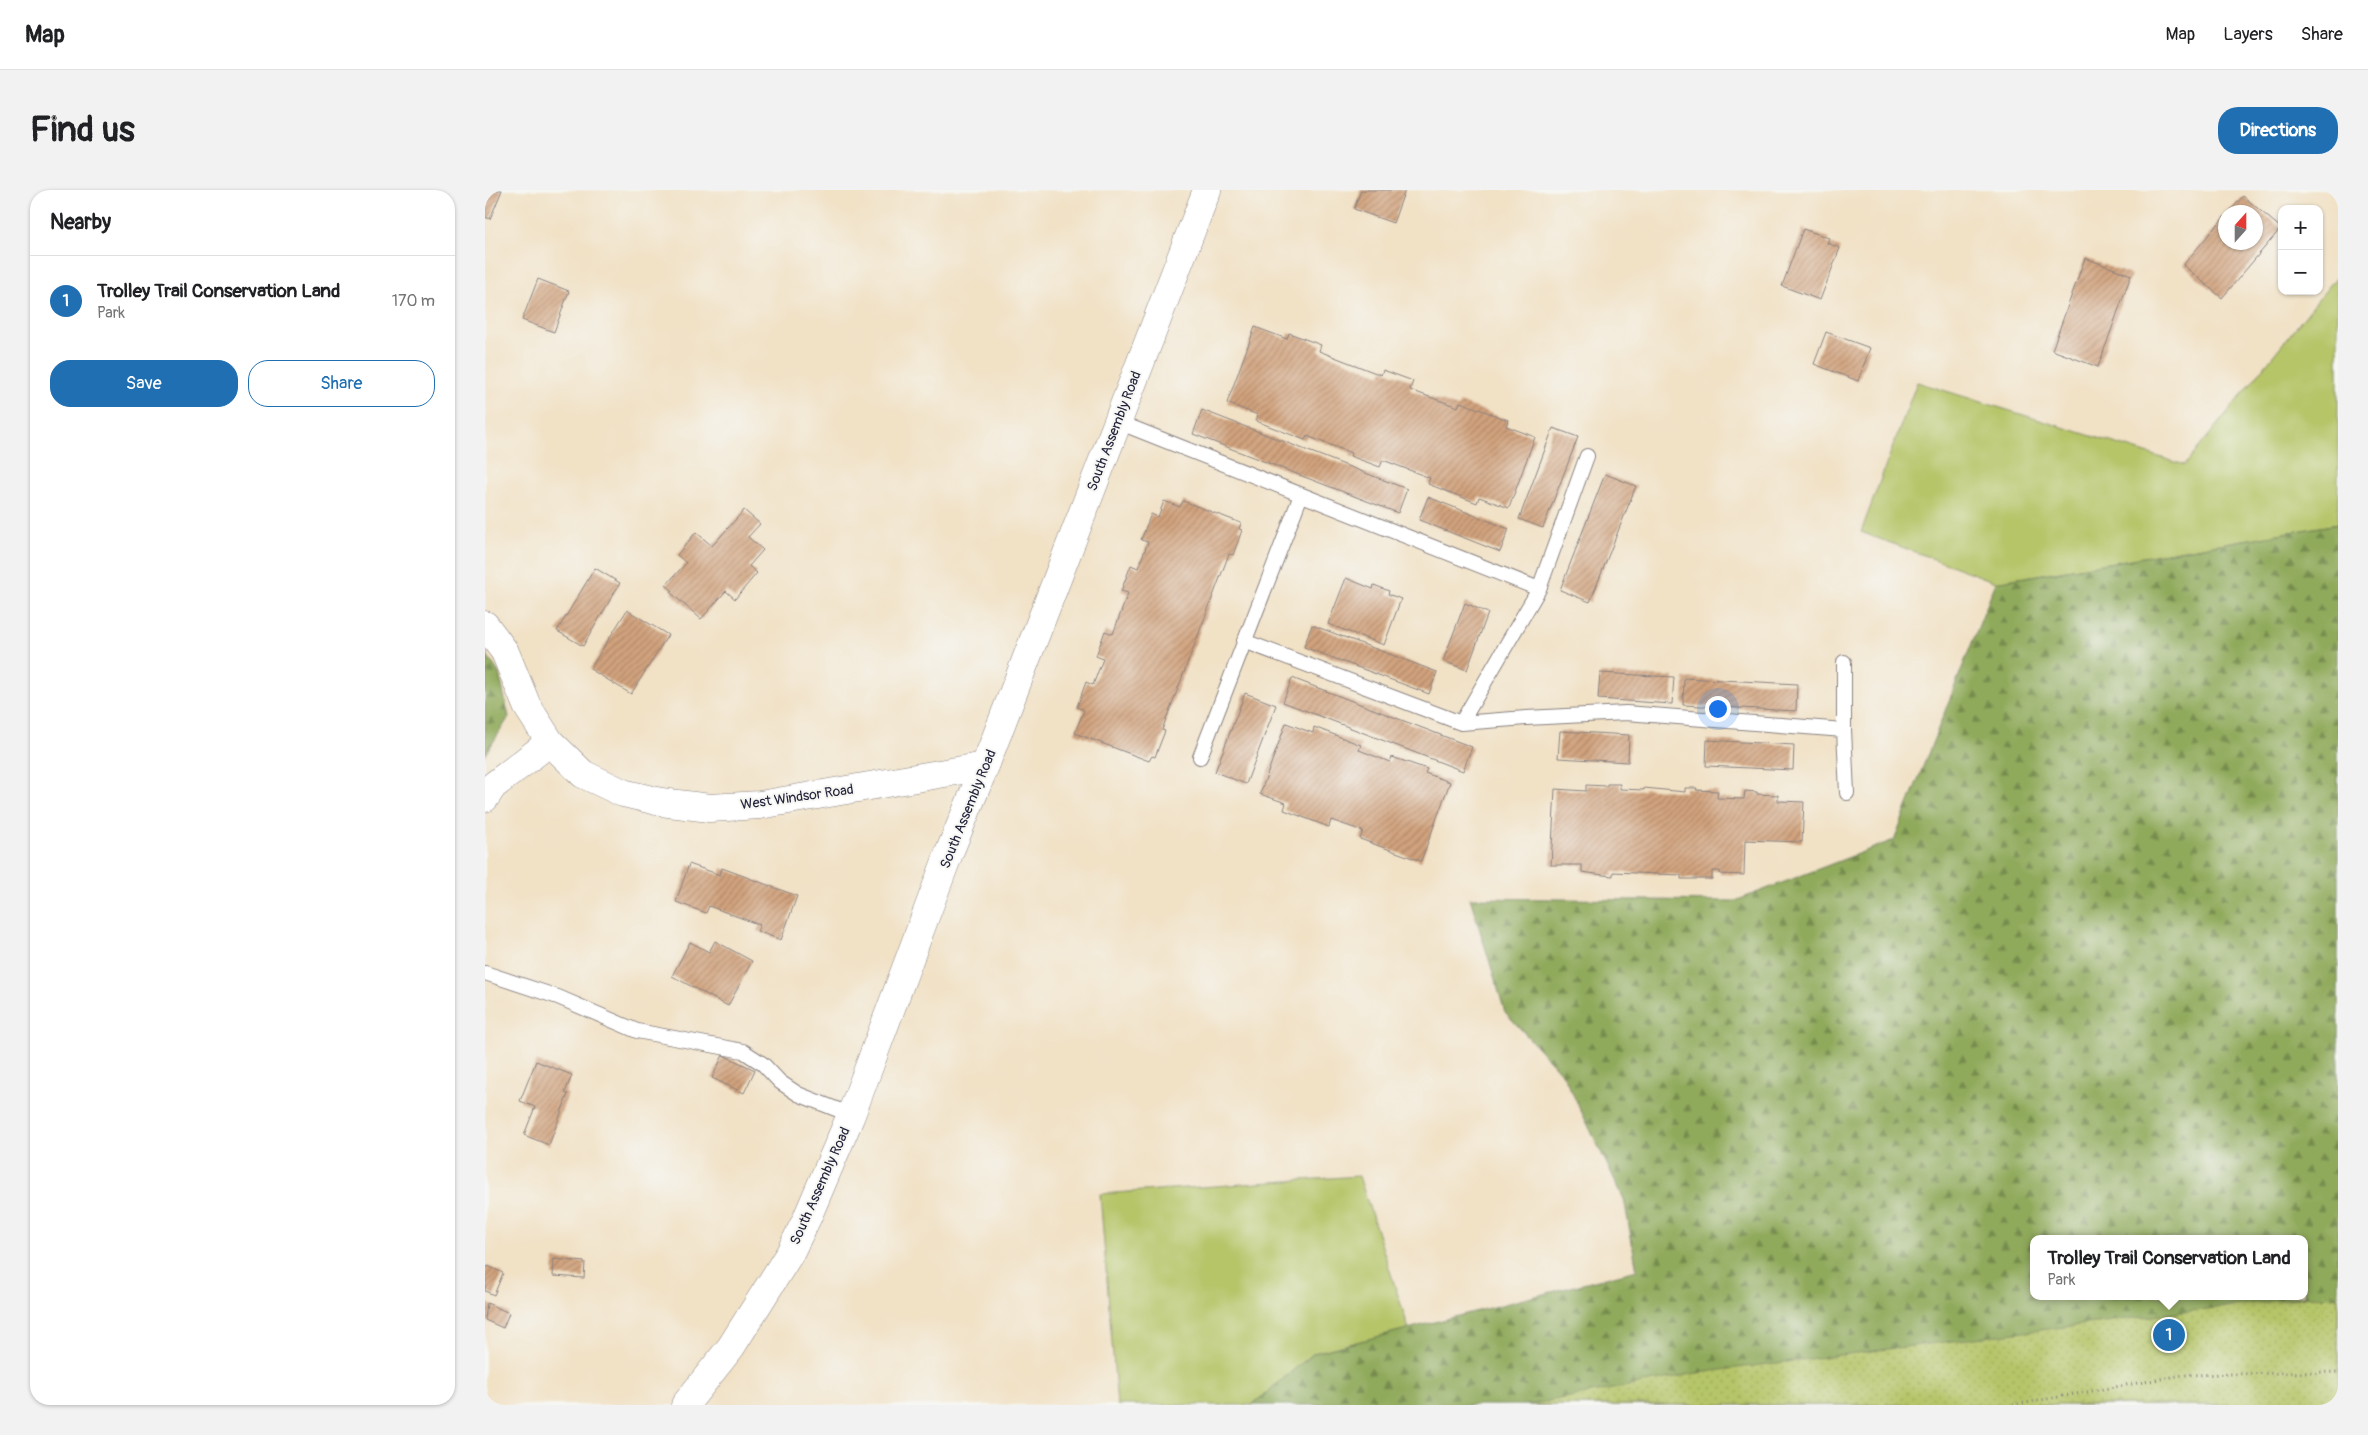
<!DOCTYPE html>
<html lang="en">
<head>
<meta charset="utf-8">
<style>
	body { margin:0; font-family:Pangolin,sans-serif; background:#f2f2f2; color:#202124 }
	.controls { position:absolute; right:15px; top:15px; display:grid; overflow:hidden; border-radius:10px; box-shadow:0 1px 4px #0004 }
	.controls button { width:45px; height:45px; display:grid; place-items:center; padding:0; border:0; border-bottom:1px solid #e0e0e0; background:#fff; color:#202124; font:25px sans-serif }
	.compass { position:absolute; left:1733px; top:15px; width:45px; height:45px; border-radius:50%; background:#fff; box-shadow:0 1px 4px #0004; rotate:21deg }
	.you { position:absolute; left:1232px; top:518px; width:18px; height:18px; margin:-12px; border:4px solid #fff; border-radius:50%; background:#1a73e8; box-shadow:0 0 0 8px #1a73e833 }
	.badge { display:grid; place-items:center; width:32px; height:32px; border-radius:50%; background:#1f6fb2; color:#fff; font-size:16px; font-weight:700 }
	.pin { position:absolute; translate:-50% -50%; border:2px solid #fff; box-shadow:0 1px 5px #0006 }
	.popup { position:absolute; left:1545px; top:1045px; width:278px; height:65px; box-sizing:border-box; display:grid; place-content:center; border-radius:10px; background:#fff; filter:drop-shadow(0 1px 4px #0005); font-size:16px; white-space:nowrap; color:#757577 }
	.popup b { font-size:19px; color:#202124 }
	.popup::after { content:''; position:absolute; left:50%; top:100%; margin-left:-10px; border:10px solid transparent; border-top-color:#fff }
	.list { margin:0; padding:0; list-style:none }
	h2 { display:flex; justify-content:space-between; align-items:center; height:65px; margin:0; padding:0 20px; font-size:21px }
	h2 small { font-size:16px; font-weight:400; color:#757577 }
	.list li { display:grid; grid-template-columns:32px 1fr auto; gap:15px; align-items:center; box-sizing:border-box; height:90px; padding:0 20px; border-top:1px solid #e0e0e0 }
	.list b { display:block; font-size:19px; white-space:nowrap }
	.list p { margin:0; font-size:16px; white-space:nowrap; color:#757577 }
	.list em { font-size:16px; font-style:normal; color:#757577 }
	.actions { display:flex; gap:10px; padding:15px 20px }
	.actions a { flex:1; padding:11px 0; border:1px solid #1f6fb2; border-radius:20px; text-align:center; font-size:18px; color:#1f6fb2 }
	.actions .main { background:#1f6fb2; color:#fff }
	.map { position:relative; flex:none; width:1853px; height:1215px; overflow:hidden; border-radius:20px }
	header { display:flex; align-items:center; gap:30px; box-sizing:border-box; height:70px; padding:0 25px; background:#fff; border-bottom:1px solid #e0e0e0 }
	header strong { font-size:24px }
	nav { display:flex; gap:28px; margin-inline-start:auto; font-size:18px }
	.intro { display:flex; align-items:center; justify-content:space-between; box-sizing:border-box; height:120px; padding:0 30px }
	h1 { margin:0; font-size:35px }
	.button { padding:12px 22px; border-radius:20px; background:#1f6fb2; color:#fff; font-size:18px; font-weight:700 }
	main { display:flex; gap:30px; padding:0 30px }
	aside { flex:1; background:#fff; border-radius:20px; box-shadow:0 1px 4px #0004 }
	.map>svg:first-child { display:block }
	.grass { fill:#b5c568; stroke:#6c7452 }
	.forest { fill:url(#forest-firs); stroke:#59664c; fill-rule:evenodd }
	.park { fill:url(#park-dots); stroke:#6c7452 }
	.building { fill:url(#building-hatch) }
	.lines { fill:none; stroke-linecap:round; stroke-linejoin:round }
	.service-casing { stroke:#8a8280; stroke-width:16 }
	.minor-casing { stroke:#8a8280; stroke-width:29 }
	.tertiary-casing { stroke:#8a8280; stroke-width:29 }
	.path { stroke:#8a8280; stroke-width:3; stroke-dasharray:1 4; stroke-linecap:butt }
	.service { stroke:#fff; stroke-width:14 }
	.minor { stroke:#fff; stroke-width:28 }
	.tertiary { stroke:#fff; stroke-width:28 }
	.labels { text-anchor:middle; dominant-baseline:central; stroke-width:4; stroke-linejoin:round; paint-order:stroke }
	.street-label { font-size:14px; fill:#22223b; stroke:#f6f6f2 }
</style>
</head>
<body>
<header>
<strong>Map</strong>
<nav><a>Map</a><a>Layers</a><a>Share</a></nav>
</header>
<div class="intro"><h1>Find us</h1><a class="button">Directions</a></div>
<main>
<aside>
<h2>Nearby<small></small></h2>
<ul class="list">
<li><span class="badge">1</span><div><b>Trolley Trail Conservation Land</b><p>Park</p></div><em>170 m</em></li>
</ul>
<div class="actions"><a class="main">Save</a><a>Share</a></div>
</aside>
<div class="map">
<svg width="1853" height="1215" viewBox="0 0 1853 1215">
	<defs>
		<pattern id="forest-firs" width="22" height="20" patternUnits="userSpaceOnUse" patternTransform="scale(1.25)"><rect width="22" height="20" fill="#90aa5c"/><path d="M5 1l3.5 6h-7zM16 11l3.5 6h-7z" fill="#758a4d"/></pattern>
		<pattern id="park-dots" width="8" height="8" patternUnits="userSpaceOnUse" patternTransform="scale(1.25)"><rect width="8" height="8" fill="#b5c568"/><path d="M2 2h.1M6 6h.1" fill="none" stroke="#9ba95b" stroke-width="1.8" stroke-linecap="round"/></pattern>
		<pattern id="building-hatch" width="6" height="6" patternUnits="userSpaceOnUse" patternTransform="scale(1.25)"><rect width="6" height="6" fill="#d2a37d"/><path d="M-1 1l2-2M0 6l6-6M5 7l2-2" fill="none" stroke="#aa8468"/></pattern>
	</defs>
	<rect width="100%" height="100%" fill="#f6f6f2"/>
	<filter id="ink" filterUnits="userSpaceOnUse"><feTurbulence type="fractalNoise" baseFrequency=".02" numOctaves="2"/><feDisplacementMap in="SourceGraphic" scale="10" xChannelSelector="R" yChannelSelector="G"/><feConvolveMatrix kernelMatrix="1 2 1 2 8 2 1 2 1" color-interpolation-filters="sRGB"/></filter>
	<filter id="wash" filterUnits="userSpaceOnUse"><feTurbulence type="fractalNoise" baseFrequency=".0096" numOctaves="4" result="noise"/><feDisplacementMap in="SourceGraphic" scale="20" xChannelSelector="R" yChannelSelector="G"/><feGaussianBlur stdDeviation="1.12" result="paint"/><feColorMatrix in="noise" values="0 0 0 0 0 0 0 0 0 0 0 0 0 0 0 0 0 1.4 0 .05"/><feComposite in="paint" operator="in"/></filter>
	<g filter="url(#wash)">
		<rect width="100%" height="100%" fill="#f1e1c5"/>
		<path class="grass" d="M 1853,85 L 1853,334 L 1511,392 L 1376,342 L 1432,192 L 1700,275 Z
			M 874,986 L 924,1139 L 829,1163 L 767,1215 L 632,1215 L 615,1004 Z"/>
		<path class="forest" d="M 1853,334 L 1853,1215 L 767,1215 L 829,1163 L 1152,1080 L 1139,1009 L 1079,886 L 1020,822 L 985,708 L 1250,711 L 1409,650 L 1511,392 ZM 1549,1049 L 1819,1049 L 1819,1106 L 1549,1106 Z
			M 0,462 L 14,483 L 24,527 L 0,565 Z"/>
		<path class="park" d="M 1826,1106 L 1853,1107 L 1853,1215 L 1042,1215 L 1212,1183 Z"/>
		<g id="blocks">
			<path class="building" d="M 0,0 L 17,0 L 5,29 L 0,27 Z
				M 876,0 L 920,0 L 908,33 L 869,19 Z
				M 1758,6 L 1796,38 L 1737,108 L 1698,75 L 1740,26 L 1740,52 L 1770,52 L 1770,22 L 1744,22 Z
				M 1318,39 L 1344,48 L 1342,53 L 1355,58 L 1335,110 L 1297,96 Z
				M 1600,68 L 1646,85 L 1613,177 L 1567,160 Z
				M 53,89 L 84,101 L 69,142 L 37,130 Z
				M 770,137 L 802,149 L 804,143 L 836,155 L 834,161 L 896,185 L 898,180 L 928,191 L 925,200 L 973,217 L 975,212 L 1023,230 L 1021,236 L 1050,247 L 1024,318 L 994,307 L 992,313 L 943,294 L 945,288 L 898,270 L 895,277 L 865,266 L 866,263 L 822,246 L 820,250 L 771,231 L 773,225 L 742,213 Z
				M 1341,142 L 1385,158 L 1373,191 L 1329,174 Z
				M 717,220 L 922,299 L 913,323 L 708,244 Z
				M 1068,238 L 1093,247 L 1058,338 L 1034,329 Z
				M 1120,284 L 1151,296 L 1105,412 L 1075,400 Z
				M 943,307 L 1024,339 L 1015,362 L 934,330 Z
				M 679,311 L 695,317 L 698,311 L 756,333 L 754,339 L 757,340 L 748,365 L 744,364 L 677,540 L 680,541 L 670,567 L 667,566 L 664,571 L 590,543 L 599,520 L 592,517 L 601,492 L 608,495 L 618,469 L 611,466 L 620,441 L 628,444 L 643,403 L 636,401 L 646,375 L 653,378 L 663,352 L 656,350 L 666,324 L 673,327 Z
				M 259,320 L 275,334 L 263,347 L 278,360 L 264,376 L 272,383 L 250,409 L 241,401 L 216,429 L 186,403 L 188,401 L 181,395 L 201,373 L 192,365 L 211,342 L 227,356 Z
				M 110,378 L 135,393 L 98,456 L 72,441 Z
				M 861,388 L 888,399 L 889,395 L 904,401 L 903,404 L 916,409 L 899,455 L 843,434 Z
				M 980,413 L 1003,423 L 982,480 L 958,471 Z
				M 142,420 L 183,445 L 146,504 L 105,479 Z
				M 827,435 L 952,482 L 944,504 L 819,457 Z
				M 1115,483 L 1189,487 L 1187,514 L 1113,509 Z
				M 807,488 L 987,557 L 978,581 L 798,512 Z
				M 1199,488 L 1312,494 L 1311,521 L 1198,515 Z
				M 760,503 L 791,515 L 761,594 L 730,582 Z
				M 801,533 L 828,543 L 829,537 L 876,555 L 874,560 L 905,572 L 907,567 L 942,579 L 940,583 L 965,592 L 936,671 L 875,649 L 878,641 L 846,630 L 844,637 L 799,620 L 801,613 L 775,604 Z
				M 1075,541 L 1144,545 L 1143,572 L 1073,568 Z
				M 1222,550 L 1309,555 L 1308,580 L 1221,576 Z
				M 1122,594 L 1135,594 L 1135,599 L 1159,600 L 1159,598 L 1200,602 L 1200,598 L 1212,598 L 1211,600 L 1233,601 L 1232,608 L 1259,609 L 1260,601 L 1272,602 L 1272,604 L 1293,605 L 1293,611 L 1319,612 L 1317,652 L 1260,650 L 1259,685 L 1235,684 L 1235,681 L 1227,681 L 1227,689 L 1196,689 L 1196,685 L 1128,682 L 1128,686 L 1118,685 L 1097,682 L 1097,675 L 1066,675 L 1070,599 L 1101,601 L 1101,595 L 1122,596 Z
				M 204,674 L 235,685 L 237,678 L 312,706 L 296,750 L 272,741 L 275,735 L 224,716 L 221,723 L 191,712 Z
				M 230,751 L 267,771 L 243,816 L 187,786 L 205,752 L 224,762 Z
				M 238,865 L 270,880 L 259,903 L 227,888 Z
				M 51,871 L 87,885 L 80,903 L 83,904 L 64,955 L 39,945 L 50,917 L 35,911 Z
				M 69,1069 L 100,1072 L 99,1088 L 68,1086 Z
				M 3,1076 L 18,1083 L 9,1105 L 0,1101 L 0,1082 Z
				M 2,1113 L 24,1123 L 18,1138 L 0,1130 Z"/>
		</g>
	</g>
	<g filter="url(#ink)">
		<use href="#blocks" fill-opacity="0" stroke="#8a8280" stroke-width="1"/>
		<g class="lines">
			<defs>
				<path id="service" d="M 633,232 L 1054,399 L 1102,266
					M 759,451 L 976,533 L 1041,528 L 1141,523 L 1359,540 L 1362,603
					M 976,533 L 1054,399
					M 1359,540 L 1359,472
					M 715,567 L 816,305
					M 0,783 L 73,807 L 152,841 L 258,861 L 278,874 L 295,892 L 313,904 L 366,925"/>
				<path id="minor" d="M 0,435 L 20,462 L 42,516 L 65,552 L 98,584 L 138,603 L 176,612 L 225,618 L 275,615 L 500,576
					M 0,608 L 8,596 L 65,552"/>
				<path id="tertiary" d="M 200,1215 L 246,1157 L 305,1063 L 322,1028 L 366,925 L 464,663 L 500,576 L 722,0"/>
			</defs>
			<use href="#service" class="service-casing"/>
			<use href="#minor" class="minor-casing"/>
			<use href="#tertiary" class="tertiary-casing"/>
			<path class="path" d="M 1528,1215 L 1698,1185 L 1853,1182"/>
			<use href="#service" class="service"/>
			<use href="#minor" class="minor"/>
			<use href="#tertiary" class="tertiary"/>
		</g>
	</g>
	<g class="labels">
		<g class="street-label">
			<text transform="translate(629 241) rotate(-69)">South Assembly Road</text>
			<text transform="translate(312 607) rotate(-8)">West Windsor Road</text>
			<text transform="translate(483 619) rotate(-68)">South Assembly Road</text>
			<text transform="translate(335 996) rotate(-66)">South Assembly Road</text>
		</g>
	</g>
</svg>
<div class="controls">
<button>+</button>
<button>−</button>
</div>
<svg class="compass" viewBox="-18 -18 36 36"><path d="M0-13l5 13h-10z" fill="#e53935"/><path d="M0 13l5-13h-10z" fill="#757577"/></svg>
<div class="you"></div>
<div class="pin badge" style="left:1684px;top:1145px">1</div>
<div class="popup"><b>Trolley Trail Conservation Land</b>Park</div>
</div>
</main>
</body>
</html>
